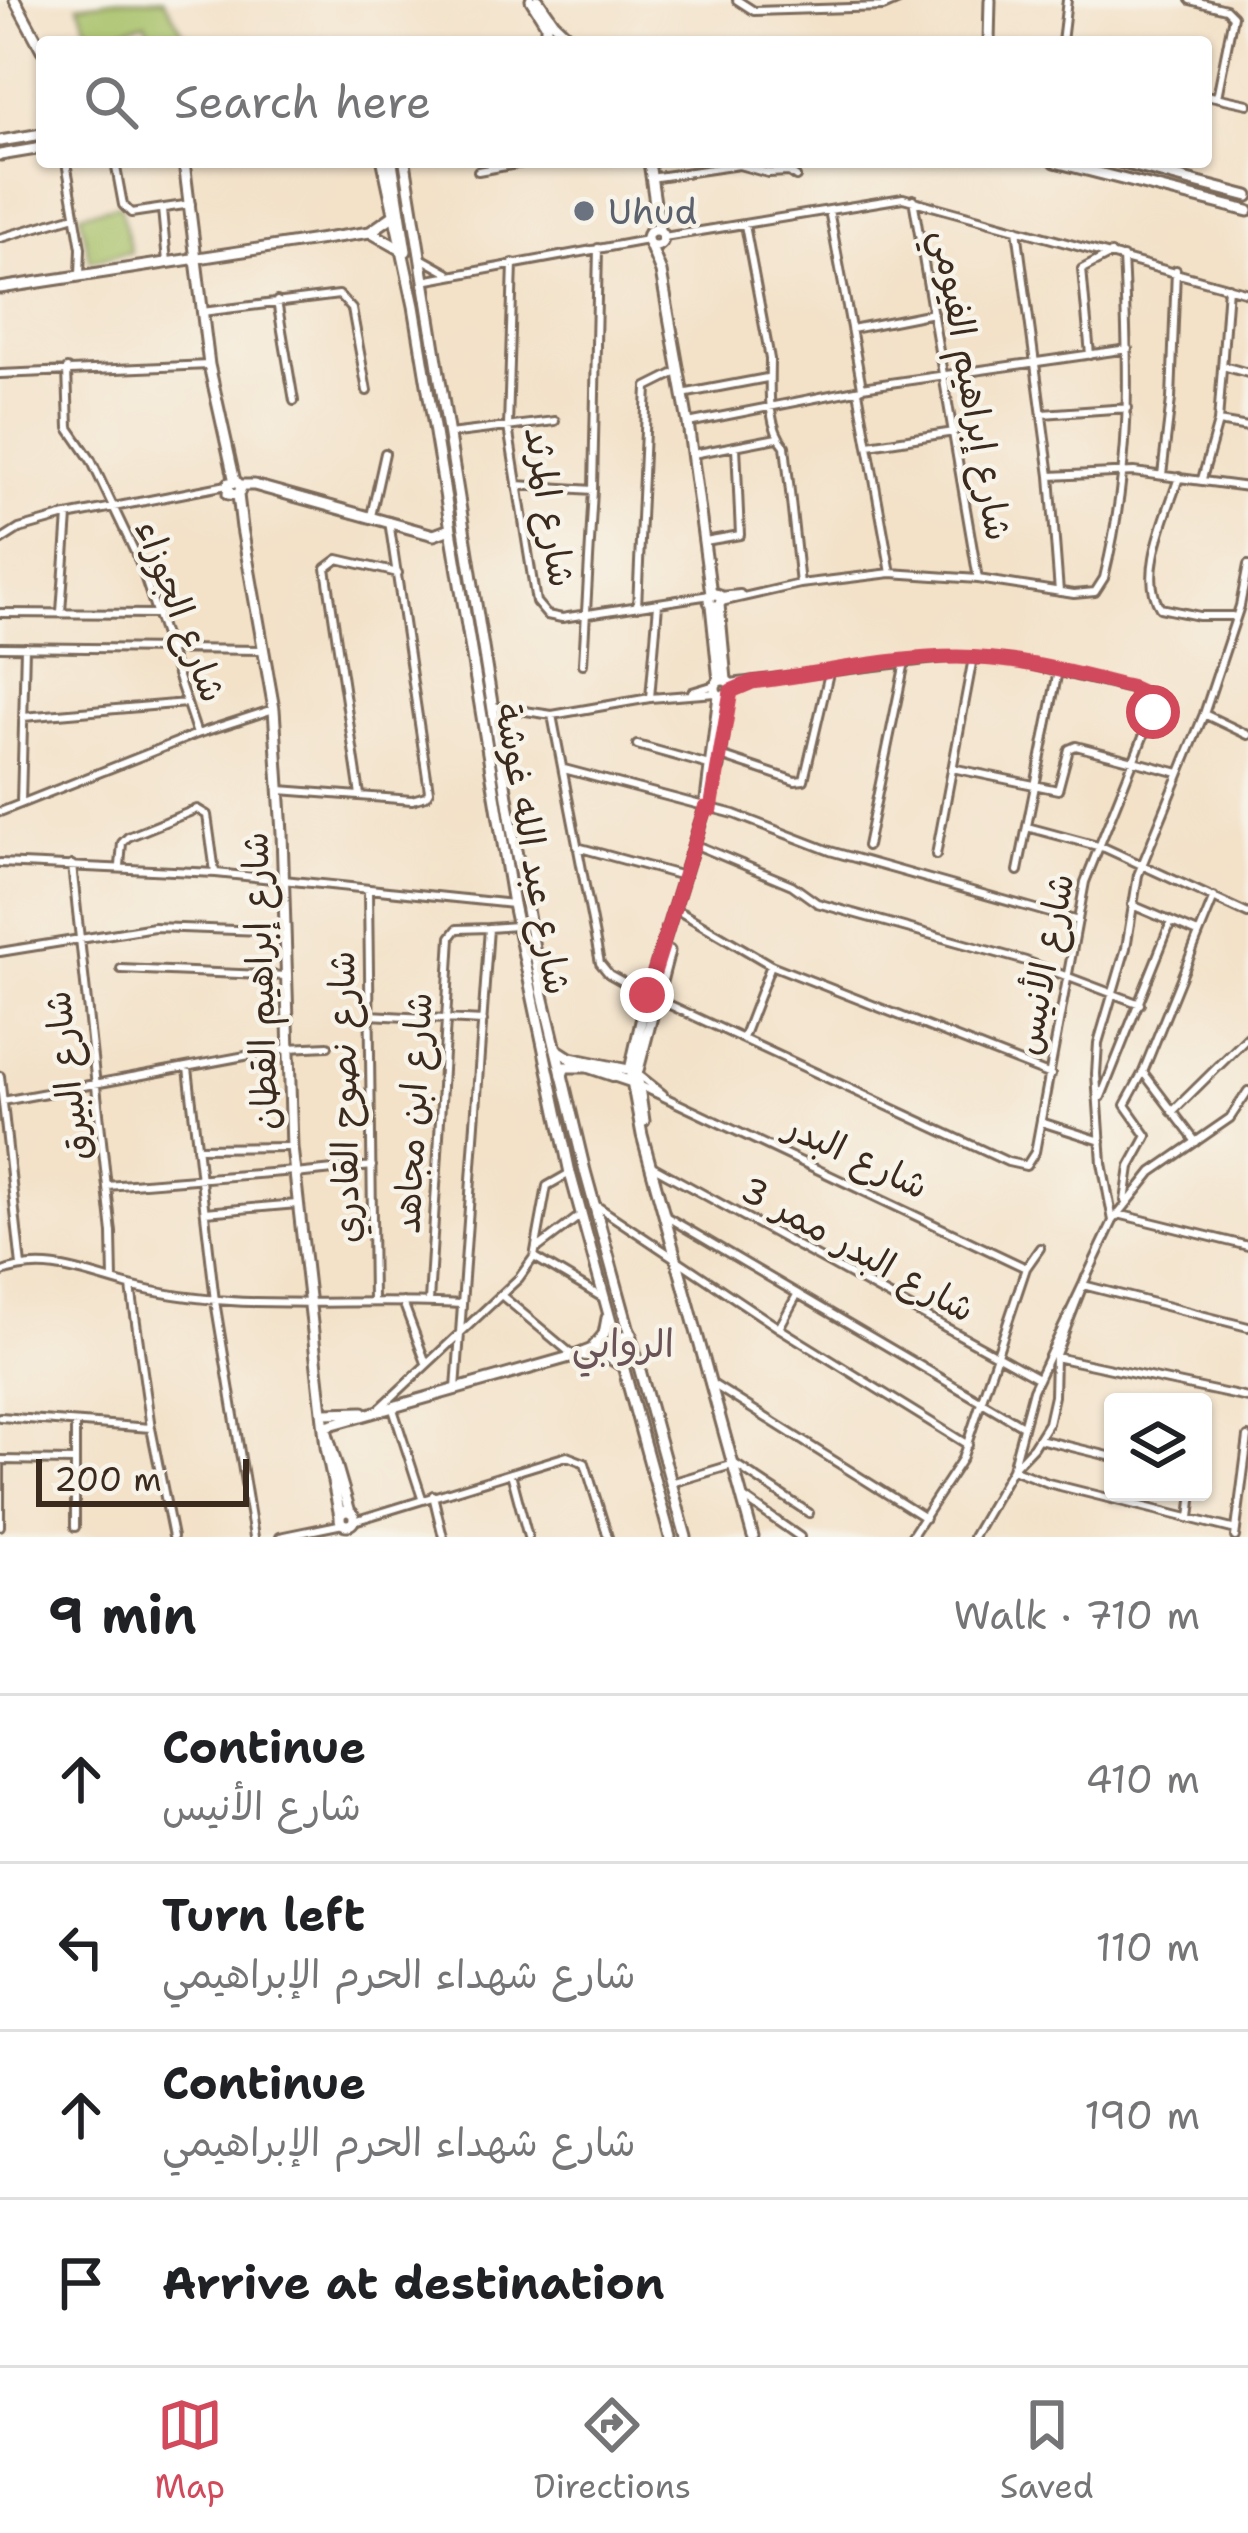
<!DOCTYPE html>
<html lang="en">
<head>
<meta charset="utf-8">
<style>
	body { margin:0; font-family:"Shantell Sans","Playpen Sans Arabic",sans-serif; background:#f2f2f2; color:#202124 }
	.controls { position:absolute; right:36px; bottom:36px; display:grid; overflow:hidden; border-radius:12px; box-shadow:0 3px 9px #0004 }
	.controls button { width:108px; height:108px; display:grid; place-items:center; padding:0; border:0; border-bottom:3px solid #e0e0e0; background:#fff; color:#202124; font:60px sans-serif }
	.scale { position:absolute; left:36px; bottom:30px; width:213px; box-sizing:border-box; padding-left:12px; border:6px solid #3b2a1e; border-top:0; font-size:33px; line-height:42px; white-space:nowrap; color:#3b2a1e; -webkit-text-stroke:9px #f7f3e8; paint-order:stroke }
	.stop { position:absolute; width:36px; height:36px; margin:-27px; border:9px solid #d1495b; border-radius:50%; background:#fff }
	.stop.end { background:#d1495b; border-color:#fff; box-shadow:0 3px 12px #0008 }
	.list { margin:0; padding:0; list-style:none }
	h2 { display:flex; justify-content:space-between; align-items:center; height:156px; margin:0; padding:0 48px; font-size:51px }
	h2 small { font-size:39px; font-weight:400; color:#757577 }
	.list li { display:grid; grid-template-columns:78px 1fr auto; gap:36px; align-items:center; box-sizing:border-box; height:168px; padding:0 48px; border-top:3px solid #e0e0e0 }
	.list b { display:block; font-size:45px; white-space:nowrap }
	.list p { margin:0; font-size:39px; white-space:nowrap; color:#757577 }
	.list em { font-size:39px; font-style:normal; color:#757577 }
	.icon { flex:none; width:66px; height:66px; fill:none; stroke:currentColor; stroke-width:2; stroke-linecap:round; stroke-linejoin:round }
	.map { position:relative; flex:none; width:1248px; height:1537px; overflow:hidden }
	.search { position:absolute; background:#fff; box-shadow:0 3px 9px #0004; left:36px; right:36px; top:36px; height:132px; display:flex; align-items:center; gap:30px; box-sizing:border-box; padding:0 42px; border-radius:12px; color:#757577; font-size:45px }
	.sheet { height:828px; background:#fff }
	nav { display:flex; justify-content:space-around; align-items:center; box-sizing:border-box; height:168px; border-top:3px solid #e0e0e0; background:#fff; font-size:33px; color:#757577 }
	nav a { display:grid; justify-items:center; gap:6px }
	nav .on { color:#d1495b }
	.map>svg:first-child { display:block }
	.green { fill:#a6c066; stroke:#707542; stroke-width:3 }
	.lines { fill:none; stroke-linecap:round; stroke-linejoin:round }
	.street-casing { stroke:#7b6a5a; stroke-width:12 }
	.secondary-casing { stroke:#7b6a5a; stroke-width:15 }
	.primary-casing { stroke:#7b6a5a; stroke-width:15 }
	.street { stroke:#fff; stroke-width:6 }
	.secondary { stroke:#fff; stroke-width:9 }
	.primary { stroke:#fff; stroke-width:9 }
	.route { stroke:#d1495b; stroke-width:15 }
	.worship-dot { fill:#6b7280; stroke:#f7f3e8; stroke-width:4.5 }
	.labels { text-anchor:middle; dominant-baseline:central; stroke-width:9; stroke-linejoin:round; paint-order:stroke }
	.worship-label { font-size:36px; fill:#5b616d; stroke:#f7f3e8; text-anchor:start }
	.street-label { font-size:36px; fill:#3b2a1e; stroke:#f7f3e8 }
	.neighbourhood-label { font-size:39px; fill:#6b5458; stroke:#f7f3e8 }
</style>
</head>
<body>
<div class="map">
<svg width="1248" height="1537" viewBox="0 0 1248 1537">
	<rect width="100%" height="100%" fill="#f7f3e8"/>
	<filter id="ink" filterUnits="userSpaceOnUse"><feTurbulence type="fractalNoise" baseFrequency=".00833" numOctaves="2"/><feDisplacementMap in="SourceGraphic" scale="24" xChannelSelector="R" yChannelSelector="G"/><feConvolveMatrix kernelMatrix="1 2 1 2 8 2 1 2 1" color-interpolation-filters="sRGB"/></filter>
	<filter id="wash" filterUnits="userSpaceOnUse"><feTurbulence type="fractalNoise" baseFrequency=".004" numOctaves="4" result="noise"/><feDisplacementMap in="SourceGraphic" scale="48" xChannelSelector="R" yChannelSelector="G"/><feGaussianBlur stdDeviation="2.7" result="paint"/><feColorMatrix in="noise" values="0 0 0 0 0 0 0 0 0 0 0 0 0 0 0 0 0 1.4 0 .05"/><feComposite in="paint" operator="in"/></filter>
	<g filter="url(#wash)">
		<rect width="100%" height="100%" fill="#f3e1c8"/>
		<path class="green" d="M 117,0 L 164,0 L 189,42 L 153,42 L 145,23 L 92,39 L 78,5 Z
			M 120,205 L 131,252 L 90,261 L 80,214 Z"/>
	</g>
	<g filter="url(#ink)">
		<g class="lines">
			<defs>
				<path id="street" d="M 737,0 L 754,11 L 883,7 L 899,0
					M 1190,0 L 1226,9 L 1233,16 L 1217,97
					M 1062,42 L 1067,0
					M 1206,95 L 1248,104
					M 66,162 L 81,248 L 80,275
					M 115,162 L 123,205 L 131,213 L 191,204
					M 478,171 L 528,162
					M 650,178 L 739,165 L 768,173 L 789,172 L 796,177
					M 913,199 L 978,579
					M 162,209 L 167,262
					M 829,210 L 862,387
					M 745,225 L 770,359 C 770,386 766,425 785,446 L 800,584
					M 1017,229 L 1050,476 L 1059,592
					M 664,237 L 903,198 L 1248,293
					M 0,238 L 75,216
					M 423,259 L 448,273
					M 513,263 L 508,427 L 536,602 L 547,615 L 562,618 L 710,595
					M 423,281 L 647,240
					M 277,301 L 294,401
					M 202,312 L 339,295 L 352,309 L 367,391
					M 852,329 L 933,313
					M 1090,355 L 1082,269 L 1111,254
					M 1223,366 L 1248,373
					M 67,369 L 69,428 L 91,460 L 139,561 L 197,734
					M 0,374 L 209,365
					M 862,387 L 1128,349
					M 858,391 L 891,573
					M 682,394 L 767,378
					M 1042,414 L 1128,408
					M 1218,422 L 1248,427
					M 688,423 L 861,389
					M 449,434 L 555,421
					M 869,445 L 954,432
					M 693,454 L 777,438
					M 1162,475 L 1171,399 L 1176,270
					M 1050,476 L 1134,472 L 1248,487
					M 1179,477 C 1168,513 1138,574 1160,608 L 1199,616 L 1232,616
					M 1202,479 L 1218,422 L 1228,287
					M 517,485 L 593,490
					M 371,516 L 385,453
					M 0,541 L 19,529 L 62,517 L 227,485
					M 705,541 L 740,535 L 736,446
					M 720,596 L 740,594
					M 721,602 L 800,584 L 891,573 L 978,579 L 1074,594 L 1095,592 L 1104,578 C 1132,465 1129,372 1123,257
					M 637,607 L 647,387 L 677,372
					M 61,612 L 68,516
					M 0,613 L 158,614
					M 0,647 L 262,650
					M 583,664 L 593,490 L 598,248
					M 731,691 L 749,684
					M 692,692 L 715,685
					M 650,698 L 658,604
					M 492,706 L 552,715 L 650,698 L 716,693
					M 1204,714 L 1248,735
					M 552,715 L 600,963 L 609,974 L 645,994
					M 23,717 L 186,703
					M 637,745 L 709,765
					M 718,755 L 795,781 L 804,780 L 829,673
					M 952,768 L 1058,790 L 1069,749 L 1076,746 L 1179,773
					M 564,769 L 734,814 L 830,851 L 1078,921
					M 280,790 L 412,800 L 426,796 L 429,791 L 389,521
					M 360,795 L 326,568 L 338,559 L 398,573
					M 21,803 L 25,647
					M 0,812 L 197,734 L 274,709
					M 1027,827 L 1105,848 L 1248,914
					M 696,845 L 792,885 L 817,903 L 1026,961 L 1140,1004
					M 867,846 L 905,662
					M 577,847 L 683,876
					M 936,855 L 973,658
					M 0,863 L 216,873 L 513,904
					M 72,865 L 112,1233 L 113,1281
					M 120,866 L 122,843 L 128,837 L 197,809 L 207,815 L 215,872
					M 1018,871 L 1058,671
					M 368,891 L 373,1301
					M 1132,905 L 1198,933
					M 682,913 L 771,965 L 1051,1075
					M 489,928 L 517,926
					M 0,952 L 154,927 L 286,932
					M 121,969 L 287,976
					M 657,999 L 1008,1162 L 1026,1166 L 1035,1152 L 1085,882 L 1153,712 L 1152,699 L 1143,692 L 1009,660 L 953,657 L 730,683
					M 369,1015 L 483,1021
					M 743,1038 L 771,965
					M 188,1068 L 215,1301 L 254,1537
					M 638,1074 L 663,1094
					M 0,1076 L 21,1266
					M 641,1086 L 1026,1268 L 962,1459 L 911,1537
					M 1101,1097 L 1171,922
					M 3,1101 L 288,1048 L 328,1046
					M 1172,1112 L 1248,1037
					M 1041,1122 L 1101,1141
					M 1196,1142 L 1143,1072 L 1214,897
					M 197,1148 L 292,1147
					M 652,1166 L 1038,1378
					M 295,1174 L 372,1166
					M 107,1186 L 295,1171
					M 1125,1201 L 1130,1167 L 1147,1136 L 1125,1105 L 1143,1072
					M 597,1206 L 779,1328 L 968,1445
					M 205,1212 L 297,1204
					M 1118,1214 L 1248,1246
					M 667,1217 L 1021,1425
					M 1113,1221 L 1102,1163 L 1096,1074 L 1098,1043 L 1126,948 L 1138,875 L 1204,714 L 1240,606 L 1248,565
					M 539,1247 L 581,1215
					M 534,1257 L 603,1298
					M 1026,1268 L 1040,1248
					M 0,1273 C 44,1256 83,1273 126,1285 C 234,1314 349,1297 460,1304
					M 1086,1277 L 1055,1357 L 1054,1396 L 1048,1423 L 1033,1447 L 1012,1469 L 1048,1483 L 1236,1530
					M 1083,1285 L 1248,1327
					M 131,1287 L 151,1428 L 173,1537
					M 501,1295 L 574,1356
					M 403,1302 L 426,1363
					M 429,1302 L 451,937 L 457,929 L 489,928 L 456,1389
					M 779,1328 L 797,1295
					M 1055,1357 L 1248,1398
					M 711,1383 L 925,1518
					M 392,1406 L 422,1498
					M 377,1411 L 519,1278 L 534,1257 L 547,1186 L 570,1173
					M 0,1417 L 151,1428
					M 1039,1439 L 1113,1457
					M 0,1460 L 74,1461
					M 0,1466 L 0,1526
					M 511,1473 L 528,1537
					M 671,1483 L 735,1464 L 809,1513
					M 433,1495 L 443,1537
					M 744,1498 L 800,1537
					M 1190,1518 L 1193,1492
					M 354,1521 L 567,1456 L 585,1463 L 608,1537
					M 75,1527 L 75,1424
					M 280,1537 L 343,1524
					M 973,1537 L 1012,1469 L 1033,1390 L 1113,1221 L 1152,1172 L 1230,1118 L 1248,1091
					M 1235,1537 L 1248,1437"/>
				<path id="secondary" d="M 15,0 L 42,50
					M 531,0 L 546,24 L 546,42
					M 538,0 L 554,23 L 574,42
					M 989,42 L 990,0
					M 184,162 L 209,365 L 235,482
					M 649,162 L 659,230
					M647 238a8 8 0 1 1 16 0a8 8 0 1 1-16 0Z
					M 370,232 L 400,249
					M 650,245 L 661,272 L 688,423 L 711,594
					M 0,288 L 370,232 L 393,216
					M 240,485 L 254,485 L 434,535 L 450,529
					M 238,495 L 228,494 L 229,483 L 238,483 L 241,488 L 238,495 L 242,528 L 274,709 L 282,833 L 292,1147 L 326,1447 L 340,1516
					M709 600a6 6 0 1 1 12 0a6 6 0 1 1-12 0Z
					M 711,605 L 719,681
					M 719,605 L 726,680
					M715 688a8 8 0 1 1 16 0a8 8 0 1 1-16 0Z
					M 719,695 L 705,808 L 647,995 L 630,1070 L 642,1135 L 753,1537
					M 719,767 L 727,695
					M 556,1049 L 570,1058 L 633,1071
					M 562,1075 L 565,1067 L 587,1067 L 632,1082
					M 644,1121 L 637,1074 L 669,951
					M 582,1355 L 608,1357 L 622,1366
					M 324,1413 L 363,1412
					M 326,1426 L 577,1355 L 631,1334
					M 327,1433 L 350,1512
					M340 1518a7 7 0 1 1 14 0a7 7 0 1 1-14 0Z"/>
				<path id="primary" d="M 598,42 L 627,42
					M 0,141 L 42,134
					M 0,155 L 42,148
					M 383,162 L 414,306 L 513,904 L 570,1173 L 670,1537
					M 392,162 L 406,251
					M 405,162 L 513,834 L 542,991 L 585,1171 L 686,1537
					M 1055,162 L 1248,211
					M 1119,162 L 1248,196
					M 594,1346 L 604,1334 L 607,1318"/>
			</defs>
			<use href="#street" class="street-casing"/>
			<use href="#secondary" class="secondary-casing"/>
			<use href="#primary" class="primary-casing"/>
			<use href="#street" class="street"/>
			<use href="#secondary" class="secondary"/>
			<use href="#primary" class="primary"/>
		</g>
	</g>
	<g class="lines" filter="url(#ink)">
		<path class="route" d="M 647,995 L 705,808 L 711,809 L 731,691 L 752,682 C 819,674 889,657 957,657 C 1017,657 1075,674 1133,688 L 1148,695 L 1153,712"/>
	</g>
	<circle class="worship-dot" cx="584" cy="211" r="12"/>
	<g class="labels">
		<g class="worship-label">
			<text x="608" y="211">Uhud</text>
		</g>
		<g class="street-label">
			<text transform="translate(972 385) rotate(80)">شارع إبراهيم الفيومي</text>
			<text transform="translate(550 507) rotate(81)">شارع المرثد</text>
			<text transform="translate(181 611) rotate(69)">شارع الجوزاء</text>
			<text transform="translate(533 849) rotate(80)">شارع عبد الله غوشة</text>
			<text transform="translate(1044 964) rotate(-79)">شارع الأنيس</text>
			<text transform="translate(260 981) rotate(-92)">شارع إبراهيم القطان</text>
			<text transform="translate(67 1076) rotate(-97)">شارع البيرق</text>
			<text transform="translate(344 1097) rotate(-91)">شارع نصوح القادري</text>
			<text transform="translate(413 1113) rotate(-87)">شارع ابن مجاهد</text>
			<text transform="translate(857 1156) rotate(25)">شارع البدر</text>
			<text transform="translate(858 1249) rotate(29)">شارع البدر ممر 3</text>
		</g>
		<g class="neighbourhood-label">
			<text x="623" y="1343">الروابي</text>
		</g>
	</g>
</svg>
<div class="controls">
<button><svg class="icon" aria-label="layers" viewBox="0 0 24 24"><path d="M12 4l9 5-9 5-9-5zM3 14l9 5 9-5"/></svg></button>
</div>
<div class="scale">200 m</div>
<div class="stop" style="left:1153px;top:712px"></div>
<div class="stop end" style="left:647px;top:995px"></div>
<div class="search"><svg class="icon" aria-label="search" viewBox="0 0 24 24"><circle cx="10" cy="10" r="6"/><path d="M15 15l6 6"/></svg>Search here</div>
</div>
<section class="sheet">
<h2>9 min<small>Walk · 710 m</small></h2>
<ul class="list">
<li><svg class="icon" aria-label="ahead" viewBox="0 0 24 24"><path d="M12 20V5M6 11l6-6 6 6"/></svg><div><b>Continue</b><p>شارع الأنيس</p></div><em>410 m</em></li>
<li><svg class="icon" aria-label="left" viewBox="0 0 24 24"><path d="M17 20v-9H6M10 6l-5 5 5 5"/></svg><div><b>Turn left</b><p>شارع شهداء الحرم الإبراهيمي</p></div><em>110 m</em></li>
<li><svg class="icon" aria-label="ahead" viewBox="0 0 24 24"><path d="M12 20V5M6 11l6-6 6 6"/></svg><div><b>Continue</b><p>شارع شهداء الحرم الإبراهيمي</p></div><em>190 m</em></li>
<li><svg class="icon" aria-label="arrive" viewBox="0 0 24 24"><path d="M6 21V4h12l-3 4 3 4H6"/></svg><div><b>Arrive at destination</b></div></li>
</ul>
</section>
<nav>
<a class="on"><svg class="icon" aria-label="map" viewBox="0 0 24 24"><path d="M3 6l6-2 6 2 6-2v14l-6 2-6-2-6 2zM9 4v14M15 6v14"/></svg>Map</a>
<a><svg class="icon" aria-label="directions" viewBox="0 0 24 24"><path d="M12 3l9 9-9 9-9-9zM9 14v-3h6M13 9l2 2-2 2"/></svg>Directions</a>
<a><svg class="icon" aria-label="saved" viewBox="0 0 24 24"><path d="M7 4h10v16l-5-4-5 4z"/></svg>Saved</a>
</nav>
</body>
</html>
